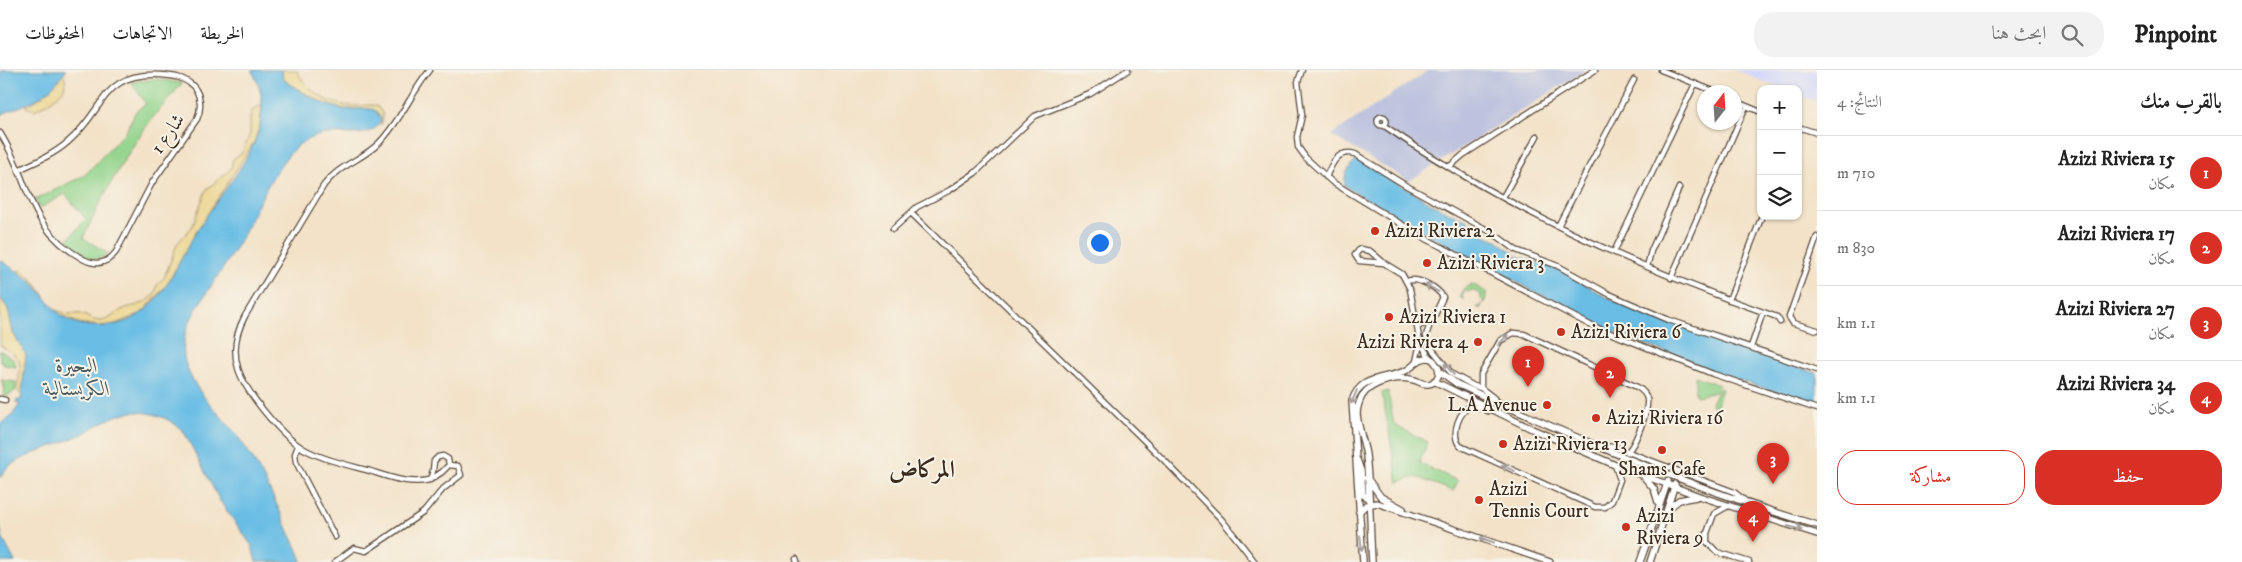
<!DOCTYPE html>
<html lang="ar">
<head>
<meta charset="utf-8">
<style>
	body { margin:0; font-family:"IM FELL DW Pica",Amiri,serif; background:#f2f2f2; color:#222; direction:rtl }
	.controls { position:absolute; right:15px; top:15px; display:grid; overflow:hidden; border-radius:10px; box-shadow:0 1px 4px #0004 }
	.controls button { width:45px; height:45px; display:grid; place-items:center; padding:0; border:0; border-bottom:1px solid #e0e0e0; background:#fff; color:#222; font:25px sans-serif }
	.compass { position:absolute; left:1697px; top:15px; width:45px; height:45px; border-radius:50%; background:#fff; box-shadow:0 1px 4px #0004; rotate:17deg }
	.you { position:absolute; left:1099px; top:172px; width:18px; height:18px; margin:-12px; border:4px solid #fff; border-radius:50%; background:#1a73e8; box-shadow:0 0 0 8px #1a73e833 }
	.badge { display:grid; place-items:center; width:32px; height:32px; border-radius:50%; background:#d93025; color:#fff; font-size:16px; font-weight:700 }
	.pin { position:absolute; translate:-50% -41px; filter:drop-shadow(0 1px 2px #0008) }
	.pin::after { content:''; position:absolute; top:26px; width:18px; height:15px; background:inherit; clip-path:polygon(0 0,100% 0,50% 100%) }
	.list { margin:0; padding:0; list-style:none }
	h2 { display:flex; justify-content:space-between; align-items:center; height:65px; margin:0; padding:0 20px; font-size:21px }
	h2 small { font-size:16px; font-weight:400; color:#767676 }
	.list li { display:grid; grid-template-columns:32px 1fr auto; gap:15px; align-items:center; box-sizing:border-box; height:75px; padding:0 20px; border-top:1px solid #e0e0e0 }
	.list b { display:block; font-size:19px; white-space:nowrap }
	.list p { margin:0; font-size:16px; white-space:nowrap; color:#767676 }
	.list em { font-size:16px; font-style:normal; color:#767676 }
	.actions { display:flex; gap:10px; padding:15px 20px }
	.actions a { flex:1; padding:11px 0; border:1px solid #d93025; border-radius:20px; text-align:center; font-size:18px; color:#d93025 }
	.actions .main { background:#d93025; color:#fff }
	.icon { flex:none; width:28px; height:28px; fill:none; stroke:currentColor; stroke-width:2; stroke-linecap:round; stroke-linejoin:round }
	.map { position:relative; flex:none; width:1817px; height:492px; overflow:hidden; direction:ltr }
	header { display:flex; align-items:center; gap:30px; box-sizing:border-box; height:70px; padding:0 25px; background:#fff; border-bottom:1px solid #e0e0e0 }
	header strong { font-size:24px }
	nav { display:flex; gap:28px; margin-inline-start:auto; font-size:18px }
	.search { width:350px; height:45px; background:#f2f2f2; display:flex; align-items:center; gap:12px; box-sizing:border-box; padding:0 18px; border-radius:20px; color:#767676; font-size:19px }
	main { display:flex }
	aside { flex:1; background:#fff }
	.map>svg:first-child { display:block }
	.built { fill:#d4d8f9 }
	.industrial { fill:#bdc3de }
	.green { fill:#91d38a; stroke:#667e54 }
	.sand { fill:#eeda9e; stroke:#94825e }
	.water { fill:#69bde5; stroke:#527482 }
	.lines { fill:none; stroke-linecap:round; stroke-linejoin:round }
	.minor-casing { stroke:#574638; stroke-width:7 }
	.tertiary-casing { stroke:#574638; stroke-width:8 }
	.minor { stroke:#fff; stroke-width:4.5 }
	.tertiary { stroke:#fff; stroke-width:5.5 }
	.oneway { stroke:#a79f9a }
	.poi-dot { fill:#c8321e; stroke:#f7f3e8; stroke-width:2 }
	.labels { text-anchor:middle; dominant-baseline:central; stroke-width:4; stroke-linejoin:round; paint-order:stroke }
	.street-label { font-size:19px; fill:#3b2a1e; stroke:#f7f3e8 }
	.poi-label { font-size:19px; fill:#3b2a1e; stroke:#f7f3e8; text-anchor:start }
	.water-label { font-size:20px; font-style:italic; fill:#49565a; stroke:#f7f3e8 }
	.district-label { font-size:24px; font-weight:bold; fill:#3b2a1e; stroke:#f7f3e8 }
</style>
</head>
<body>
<header>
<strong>Pinpoint</strong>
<div class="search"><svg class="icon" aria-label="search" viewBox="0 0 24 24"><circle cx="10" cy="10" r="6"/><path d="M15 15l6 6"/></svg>ابحث هنا</div>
<nav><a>الخريطة</a><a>الاتجاهات</a><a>المحفوظات</a></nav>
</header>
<main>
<aside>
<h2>بالقرب منك<small>النتائج: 4</small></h2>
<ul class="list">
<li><span class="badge">1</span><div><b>Azizi Riviera 15</b><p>مكان</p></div><em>710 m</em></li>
<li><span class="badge">2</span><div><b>Azizi Riviera 17</b><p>مكان</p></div><em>830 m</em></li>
<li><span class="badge">3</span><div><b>Azizi Riviera 27</b><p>مكان</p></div><em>1.1 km</em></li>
<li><span class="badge">4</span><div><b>Azizi Riviera 34</b><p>مكان</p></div><em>1.1 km</em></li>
</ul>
<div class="actions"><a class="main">حفظ</a><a>مشاركة</a></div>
</aside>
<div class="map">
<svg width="1817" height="492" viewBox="0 0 1817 492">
	<rect width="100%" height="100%" fill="#f7f3e8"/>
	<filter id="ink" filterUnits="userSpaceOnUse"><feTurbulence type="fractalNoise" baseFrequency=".02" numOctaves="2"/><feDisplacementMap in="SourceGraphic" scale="10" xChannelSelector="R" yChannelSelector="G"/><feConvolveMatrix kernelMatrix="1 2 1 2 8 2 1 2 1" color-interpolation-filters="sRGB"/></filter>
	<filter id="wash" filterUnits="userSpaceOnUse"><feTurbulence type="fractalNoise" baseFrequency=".0096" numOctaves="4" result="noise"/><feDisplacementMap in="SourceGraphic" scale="20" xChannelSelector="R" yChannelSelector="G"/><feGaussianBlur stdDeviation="1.12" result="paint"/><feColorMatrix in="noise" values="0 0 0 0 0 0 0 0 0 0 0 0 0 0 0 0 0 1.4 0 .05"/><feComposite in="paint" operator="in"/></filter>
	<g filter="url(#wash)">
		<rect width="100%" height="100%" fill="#f3e2c8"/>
		<path class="built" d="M 1734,0 L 1817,0 L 1817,32 L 1798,25 L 1798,19 L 1782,19 Z"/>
		<path class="industrial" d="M 1429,0 L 1586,0 L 1409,111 L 1331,65 Z"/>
		<path class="green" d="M 156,9 L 182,13 C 171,27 158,40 148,54 C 123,89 101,129 83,168 L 109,184 C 105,185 102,188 98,189 C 87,191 74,176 67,170 L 86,149 L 65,124 L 40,138 L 35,130 L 85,105 L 126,61 L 136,41 L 146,34 L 131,12 Z
			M 1472,214 L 1486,222 L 1486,229 L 1480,239 L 1476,237 L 1477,236 L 1480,237 L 1484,231 L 1481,229 L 1480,224 L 1472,220 L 1468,222 L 1465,220 L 1462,225 L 1463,230 L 1460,227 L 1465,218 Z
			M 0,280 L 14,290 L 16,297 L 4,295 L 4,293 L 0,292 Z
			M 1695,306 L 1719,315 L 1715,322 L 1697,326 L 1695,325 Z
			M 1,310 L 16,312 L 15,321 L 7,326 L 3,326 L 5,319 Z
			M 1719,318 L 1722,319 L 1715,341 L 1711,333 Z
			M 1388,321 L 1394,355 L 1428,372 L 1419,393 L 1458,411 L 1453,421 L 1416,407 L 1398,412 L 1382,323 Z"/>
		<path class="sand" d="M 282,0 L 296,0 C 309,22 327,35 354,36 C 362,36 369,34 377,36 L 383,44 L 382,54 L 380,54 L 381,49 L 375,40 L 345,39 L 325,34 L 301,21 L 283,9 Z
			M 63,4 C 74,20 46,35 34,40 L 26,37 L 26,36 C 41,29 53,17 63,4 Z
			M 262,35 L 260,54 L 254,72 L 198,159 L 166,216 L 142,243 L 115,254 L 100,256 L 78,253 L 59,244 L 51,237 L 34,214 L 16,202 L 21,200 C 27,205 34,210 38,216 C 46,226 50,240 64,243 C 70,245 75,243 80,244 C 87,245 93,252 102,251 C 112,249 119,239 129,237 C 142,235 156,229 157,215 L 164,208 L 177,174 L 192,157 L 206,120 L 231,99 L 233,89 L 243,82 C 244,75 246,73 249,67 C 253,54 244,40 262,35 Z
			M 0,227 L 8,239 L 26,285 L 22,326 L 17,320 C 21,291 26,292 0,275 Z"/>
		<path class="water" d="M 3,0 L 66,0 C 45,31 31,31 0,45 L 0,5 Z
			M 251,0 L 282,0 L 283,9 C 301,22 321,35 343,39 C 354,40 365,37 375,40 L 381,49 C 376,70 342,62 327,64 C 316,65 304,70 296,77 C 268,104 256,144 236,177 C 222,202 203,225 190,251 C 184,264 181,281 186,295 C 195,323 221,344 239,368 C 259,396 273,426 287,457 C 292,469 299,480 302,492 L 256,492 L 252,476 L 220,431 L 184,362 C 171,348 151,341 132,342 C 111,344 94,359 76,367 C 54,376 30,383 9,396 C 5,399 3,404 0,408 L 0,354 L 11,347 L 20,334 L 16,333 L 17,330 L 21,330 L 26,285 L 13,263 L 8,239 L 0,227 L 0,190 C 9,196 27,207 34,214 C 52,234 59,253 90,256 C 108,258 129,253 144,241 C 169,221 181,186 198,159 C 218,126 251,93 260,55 C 264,36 262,16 251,0 Z
			M 1358,89 L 1437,137 L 1468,151 L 1479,163 L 1497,170 L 1517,186 L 1561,200 L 1606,227 L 1638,238 L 1667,252 L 1743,276 L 1774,291 L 1817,303 L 1817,335 L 1716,303 L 1598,255 L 1426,164 L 1345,116 C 1342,108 1350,93 1358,89 Z
			M 0,457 L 2,467 L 15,492 L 0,492 Z"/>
	</g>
	<g filter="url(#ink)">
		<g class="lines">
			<defs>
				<path id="minor" d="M 1302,0 L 1298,12 L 1302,45 L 1297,67 L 1298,77 L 1306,88 L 1332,112 L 1419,165 L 1590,255 L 1713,304 L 1817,339
					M 1661,0 L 1716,22
					M 1734,31 L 1761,42
					M1377.5 51a4.5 4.5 0 1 1 9 0a4.5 4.5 0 1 1-9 0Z
					M 1383,55 C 1504,138 1640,199 1777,247 L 1780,252
					M 1798,57 L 1817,63
					M 0,63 C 31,111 25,157 83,189 C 96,196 107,194 116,182 L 152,113 L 197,49 C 202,38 201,25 193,16 C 184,7 173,6 161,5 C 100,2 107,39 68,72 C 53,85 36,92 18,100
					M 1449,97 L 1463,85 L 1595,0
					M 1326,107 C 1332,93 1338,79 1355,84 L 1405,115 L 1493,163 L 1516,180 L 1558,196 L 1609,224 L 1669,250 L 1817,300
					M 1503,127 L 1537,66
					M 911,143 L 1165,391 L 1222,450 L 1255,492
					M 1558,156 L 1634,10
					M 893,159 L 917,137 L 950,120 L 975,103 L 1035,46 L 1090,24 L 1128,0
					M 1817,167 L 1789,247 L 1793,253 L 1817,260
					M 1360,179 L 1370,181 L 1384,193 L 1359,191 L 1355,185 Z
					M 1614,182 L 1695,14
					M 1384,193 L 1402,204 L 1410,219 L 1420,273 L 1416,292
					M 1647,197 L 1651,181 L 1679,118
					M 1671,208 L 1746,36
					M 1407,211 C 1418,207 1437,217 1443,227 L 1434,247 L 1418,257
					M 1729,230 L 1762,146
					M 1431,250 L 1426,266 L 1428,274 L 1452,304 L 1474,316 L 1481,318
					M 1421,274 L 1430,288
					M 1751,277 L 1763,242
					M 1494,328 L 1481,318 L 1481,304 L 1500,271 L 1513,263 L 1524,264 L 1637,317 C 1642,320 1646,323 1647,329 C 1649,339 1635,376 1627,382
					M 0,329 L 5,330
					M 1488,341 L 1474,335 C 1459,338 1450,365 1460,376 L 1595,437 L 1605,437 L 1612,431 L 1620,410 L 1615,395
					M 298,376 L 295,384 L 296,392 L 335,467
					M 1600,376 L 1615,377 L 1734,422 L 1748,433
					M 443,386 L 448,389 L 449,395 L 442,402 L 430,410 L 433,401 L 434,391 L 438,387 Z
					M 429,410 C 410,415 389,407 370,401 C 348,395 324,390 304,379 C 290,371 278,358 268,346 C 242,315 223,287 245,246 L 324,115 C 339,95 362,90 379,73 C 400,52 411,23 430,0
					M 1728,436 L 1714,444 L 1707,463 L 1707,472 L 1717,482 L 1749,492
					M 796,489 L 797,492
					M 335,492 L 354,478 L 366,481 L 424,442 L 443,419 L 461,405 L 458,396 L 449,395"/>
				<path id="tertiary" d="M 1439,301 L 1457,314 C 1575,368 1693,419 1817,455
					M 1434,311 L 1532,359 L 1615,395 L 1699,426 L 1817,464
					M 1357,390 L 1361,401 L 1363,425 L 1368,428
					M 1644,407 L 1654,419 L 1659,435
					M 1367,408 L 1381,427 L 1403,439
					M 1668,439 L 1679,430 L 1696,427
					M 1359,442 L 1366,435 L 1377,433 L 1550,492
					M 1363,492 L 1352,331 C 1360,305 1384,310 1405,301 C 1413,298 1417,288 1427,288 C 1430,288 1434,290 1436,294 C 1442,301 1438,313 1428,314 C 1422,315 1419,311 1414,310 C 1398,305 1371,312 1362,326 C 1359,332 1357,338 1357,344 C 1358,358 1364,372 1366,385 C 1370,421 1370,457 1372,492
					M 1640,492 L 1668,411
					M 1650,492 L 1675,414"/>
			</defs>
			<use href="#minor" class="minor-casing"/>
			<use href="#tertiary" class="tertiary-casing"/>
			<use href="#minor" class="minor"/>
			<use href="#tertiary" class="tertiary"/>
		</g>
		<defs><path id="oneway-shaft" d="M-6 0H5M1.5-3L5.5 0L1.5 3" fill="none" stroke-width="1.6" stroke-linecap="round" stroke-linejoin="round" transform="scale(1.25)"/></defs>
		<g class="oneway">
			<use href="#oneway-shaft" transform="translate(1432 218) rotate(-149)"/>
			<use href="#oneway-shaft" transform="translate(1503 270) rotate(-47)"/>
			<use href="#oneway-shaft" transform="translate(1449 299) rotate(-130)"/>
			<use href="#oneway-shaft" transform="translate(1354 327) rotate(113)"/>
			<use href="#oneway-shaft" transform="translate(1508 398) rotate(-156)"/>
			<use href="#oneway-shaft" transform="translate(1795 458) rotate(16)"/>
			<use href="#oneway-shaft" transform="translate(1487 470) rotate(-161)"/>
			<use href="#oneway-shaft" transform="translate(1361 473) rotate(84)"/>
		</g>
	</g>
	<g class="poi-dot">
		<circle cx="1375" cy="161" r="5"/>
		<circle cx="1427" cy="193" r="5"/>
		<circle cx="1389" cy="247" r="5"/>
		<circle cx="1561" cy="262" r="5"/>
		<circle cx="1478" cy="272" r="5"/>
		<circle cx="1547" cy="335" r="5"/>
		<circle cx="1596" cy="348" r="5"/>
		<circle cx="1503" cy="374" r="5"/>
		<circle cx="1662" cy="380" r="5"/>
		<circle cx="1479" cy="430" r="5"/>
		<circle cx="1626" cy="457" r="5"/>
	</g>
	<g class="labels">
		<g class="street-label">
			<text transform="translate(168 64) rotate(-55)">شارع 1</text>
		</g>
		<g class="poi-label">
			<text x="1385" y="161">Azizi Riviera 2</text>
			<text x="1437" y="193">Azizi Riviera 3</text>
			<text x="1399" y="247">Azizi Riviera 1</text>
			<text x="1571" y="262">Azizi Riviera 6</text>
			<text x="1468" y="272" text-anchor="end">Azizi Riviera 4</text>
			<text x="1537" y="335" text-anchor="end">L.A Avenue</text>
			<text x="1606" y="348">Azizi Riviera 16</text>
			<text x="1513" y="374">Azizi Riviera 13</text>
			<text x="1662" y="399" text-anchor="middle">Shams Cafe</text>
			<text x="1489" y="419">Azizi<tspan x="1489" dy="22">Tennis Court</tspan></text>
			<text x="1636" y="446">Azizi<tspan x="1636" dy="22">Riviera 9</tspan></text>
		</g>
		<g class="water-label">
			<text x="77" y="296">البحيرة<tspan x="77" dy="23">الكريستالية</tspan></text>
		</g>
		<g class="district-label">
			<text x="922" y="400">المركاض</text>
		</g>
	</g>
</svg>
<div class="controls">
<button>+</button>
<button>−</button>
<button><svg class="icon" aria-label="layers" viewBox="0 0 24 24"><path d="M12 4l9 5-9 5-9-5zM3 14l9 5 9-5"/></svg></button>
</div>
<svg class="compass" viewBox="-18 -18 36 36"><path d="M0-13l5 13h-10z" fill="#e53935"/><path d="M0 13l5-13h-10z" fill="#767676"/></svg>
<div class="you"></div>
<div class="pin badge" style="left:1528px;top:317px">1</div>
<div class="pin badge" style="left:1610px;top:328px">2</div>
<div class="pin badge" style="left:1773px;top:414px">3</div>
<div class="pin badge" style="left:1753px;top:472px">4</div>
</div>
</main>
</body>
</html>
